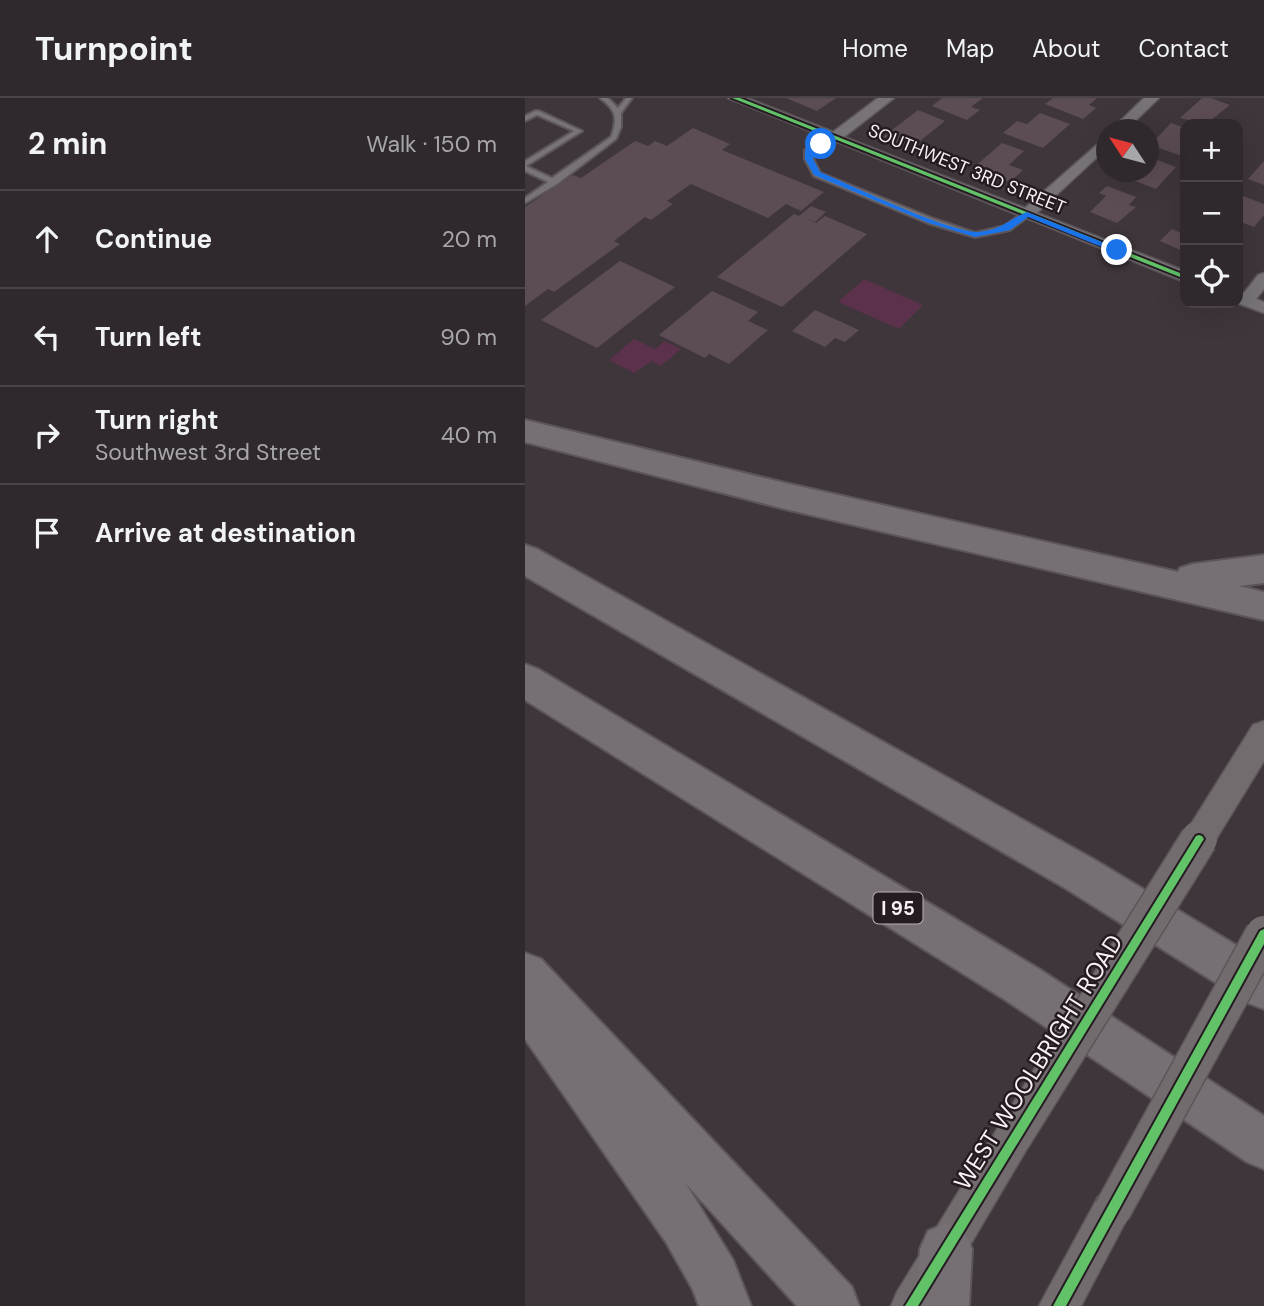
<!DOCTYPE html>
<html lang="en">
<head>
<meta charset="utf-8">
<style>
	body { margin:0; font-family:"DM Sans",sans-serif; background:#3b3438; color:#f1f3f6 }
	.controls { position:absolute; right:21px; top:21px; display:grid; overflow:hidden; border-radius:14px; box-shadow:0 7px 28px #0002 }
	.controls button { width:63px; height:63px; display:grid; place-items:center; padding:0; border:0; border-bottom:2px solid #4a4448; background:#2f282c; color:#f1f3f6; font:35px sans-serif }
	.compass { position:absolute; left:571px; top:21px; width:63px; height:63px; border-radius:50%; background:#2f282c; box-shadow:0 7px 28px #0002; rotate:306deg }
	.stop { position:absolute; width:21px; height:21px; margin:-16px; border:5px solid #1a73e8; border-radius:50%; background:#fff }
	.stop.end { background:#1a73e8; border-color:#fff; box-shadow:0 2px 7px #0008 }
	.list { margin:0; padding:0; list-style:none }
	h2 { display:flex; justify-content:space-between; align-items:center; height:91px; margin:0; padding:0 28px; font-size:30px }
	h2 small { font-size:23px; font-weight:400; color:#a7a6a9 }
	.list li { display:grid; grid-template-columns:46px 1fr auto; gap:21px; align-items:center; box-sizing:border-box; height:98px; padding:0 28px; border-top:2px solid #4a4448 }
	.list b { display:block; font-size:26px; white-space:nowrap }
	.list p { margin:0; font-size:23px; white-space:nowrap; color:#a7a6a9 }
	.list em { font-size:23px; font-style:normal; color:#a7a6a9 }
	.icon { flex:none; width:38px; height:38px; fill:none; stroke:currentColor; stroke-width:2; stroke-linecap:round; stroke-linejoin:round }
	.map { position:relative; flex:none; width:739px; height:1208px; overflow:hidden }
	header { display:flex; align-items:center; gap:42px; box-sizing:border-box; height:98px; padding:0 35px; background:#2f282c; border-bottom:2px solid #4a4448 }
	header strong { font-size:33px }
	nav { display:flex; gap:38px; margin-inline-start:auto; font-size:24px }
	main { display:flex }
	aside { flex:1; background:#2f282c }
	.map>svg:first-child { display:block }
	.green { fill:#5b314b }
	.building { fill:#5c4c56 }
	.lines { fill:none; stroke-linecap:round; stroke-linejoin:round }
	.lane-casing { stroke:#5c5559; stroke-width:4 }
	.street-casing { stroke:#5c5559; stroke-width:3 }
	.secondary-casing { stroke:#5c5559; stroke-width:3 }
	.highway-casing { stroke:#5c5559; stroke-width:4 }
	.lane { fill:#777376; fill-rule:evenodd }
	.street { fill:#777376; fill-rule:evenodd }
	.secondary { fill:#726c6f; fill-rule:evenodd }
	.highway { fill:#767074; fill-rule:evenodd }
	.secondary-bridge-casing { stroke:#5c5559; stroke-width:39; stroke-linecap:butt }
	.secondary-bridge { stroke:#726c6f; stroke-width:36 }
	.cycleway-casing { stroke:#241c21; stroke-width:4 }
	.cycleway { fill:#61c268; fill-rule:evenodd }
	.route { fill:#1a73e8 }
	.labels { text-anchor:middle; dominant-baseline:central; stroke-width:5; stroke-linejoin:round; paint-order:stroke }
	.far-street-label { font-size:18px; fill:#fcf0f7; stroke:#241c21 }
	.shield { fill:#241c21; stroke:#bbb0b7; stroke-width:2 }
	.shield-label { font-size:19px; font-weight:bold; fill:#fcf0f7 }
	.near-street-label { font-size:24px; fill:#fcf0f7; stroke:#241c21 }
</style>
</head>
<body>
<header>
<strong>Turnpoint</strong>
<nav><a>Home</a><a>Map</a><a>About</a><a>Contact</a></nav>
</header>
<main>
<aside>
<h2>2 min<small>Walk · 150 m</small></h2>
<ul class="list">
<li><svg class="icon" aria-label="ahead" viewBox="0 0 24 24"><path d="M12 20V5M6 11l6-6 6 6"/></svg><div><b>Continue</b></div><em>20 m</em></li>
<li><svg class="icon" aria-label="left" viewBox="0 0 24 24"><path d="M17 20v-9H6M10 6l-5 5 5 5"/></svg><div><b>Turn left</b></div><em>90 m</em></li>
<li><svg class="icon" aria-label="right" viewBox="0 0 24 24"><path d="M7 20v-9h11M14 6l5 5-5 5"/></svg><div><b>Turn right</b><p>Southwest 3rd Street</p></div><em>40 m</em></li>
<li><svg class="icon" aria-label="arrive" viewBox="0 0 24 24"><path d="M6 21V4h12l-3 4 3 4H6"/></svg><div><b>Arrive at destination</b></div></li>
</ul>
</aside>
<div class="map">
<svg width="739" height="1208" viewBox="0 0 739 1208">
	<rect width="100%" height="100%" fill="#3f363b"/>
	<path class="green" d="M 339,181 L 398,207 L 374,231 L 313,204 Z
		M 109,241 L 130,251 L 139,243 L 156,251 L 136,268 L 127,263 L 109,275 L 84,262 Z"/>
	<path class="building" d="M 261,0 L 311,0 L 292,13 Z
		M 417,0 L 458,0 L 446,9 L 455,12 L 442,22 L 407,8 Z
		M 528,0 L 572,0 L 564,7 L 571,10 L 558,21 L 520,6 Z
		M 677,0 L 686,0 L 705,7 L 681,26 L 655,20 Z
		M 393,12 L 420,23 L 395,43 L 389,41 L 380,48 L 358,39 Z
		M 515,15 L 545,26 L 518,50 L 478,35 L 492,23 L 502,26 Z
		M 646,25 L 660,30 L 660,59 L 625,47 Z
		M 168,30 L 205,46 L 197,52 L 299,94 L 276,113 L 261,106 L 243,120 L 166,86 L 142,103 L 148,106 L 126,122 L 120,119 L 89,143 L 95,146 L 29,194 L 23,191 L 0,208 L 0,109 L 48,77 L 56,80 L 110,43 L 123,48 L 130,43 L 142,48 Z
		M 477,45 L 499,53 L 484,67 L 498,72 L 485,84 L 448,70 Z
		M 624,59 L 651,69 L 631,91 L 594,77 L 598,74 L 624,74 Z
		M 739,63 L 739,87 L 723,81 Z
		M 582,88 L 611,99 L 604,107 L 611,109 L 592,125 L 565,114 L 581,98 L 574,95 Z
		M 713,96 L 739,106 L 739,117 L 729,129 L 713,123 Z
		M 286,108 L 301,114 L 290,124 L 280,120 L 291,125 L 300,118 L 342,136 L 257,209 L 192,179 L 269,116 L 274,118 Z
		M 647,131 L 660,137 L 660,154 L 635,143 Z
		M 95,163 L 150,189 L 72,250 L 16,222 Z
		M 187,193 L 233,214 L 223,223 L 243,232 L 204,266 L 184,256 L 180,260 L 134,237 Z
		M 290,212 L 334,232 L 320,244 L 310,240 L 300,249 L 267,233 Z"/>
	<g class="lines">
		<defs>
			<path id="lane" d="M 75,0 L 83,0 L 93,10 L 101,0 L 107,0 L 96,15 L 96,29 L 91,41 L 32,86 L 0,105 L 0,100 L 23,84 L 0,73 L 0,63 L 49,33 L 12,17 L 0,23 L 0,18 L 10,13 L 14,13 L 57,33 L 1,68 L 27,80 L 86,39 C 93,20 91,12 75,0 Z
				M 310,37 L 312,38 L 312,40 L 288,53 L 288,61 L 295,75 L 409,121 L 450,135 L 480,128 L 499,114 L 506,116 L 485,132 L 450,139 L 403,125 L 289,78 L 280,61 L 280,52 Z"/>
			<path id="street" d="M 203,0 L 222,0 L 308,34 L 353,0 L 369,0 L 319,39 L 500,110 L 582,38 L 582,50 L 512,115 L 660,173 L 660,184 Z
				M 619,0 L 634,0 L 601,32 L 586,32 Z
				M 739,175 L 739,191 L 731,201 L 739,204 L 739,215 L 712,205 L 713,194 L 719,195 L 733,177 Z"/>
			<path id="secondary" d="M 739,623 L 739,663 L 685,751 L 674,756 L 663,751 L 658,741 L 663,731 L 728,627 Z
				M 487,1022 L 500,1028 L 506,1041 L 500,1054 L 409,1208 L 366,1208 L 372,1194 L 474,1028 Z
				M 587,1094 L 601,1099 L 606,1113 L 556,1208 L 514,1208 L 573,1099 Z"/>
			<path id="highway" d="M 0,322 L 260,385 L 653,474 L 655,470 L 668,466 L 739,457 L 739,485 L 714,488 L 739,494 L 739,522 L 260,411 L 0,344 Z
				M 0,447 L 12,451 L 570,762 L 739,864 L 739,911 L 723,905 L 540,790 L 0,478 Z
				M 0,566 L 13,571 L 514,871 L 739,1018 L 739,1071 L 722,1064 L 482,903 L 0,602 Z
				M 0,855 L 16,861 L 327,1189 L 334,1208 L 272,1208 L 161,1086 L 208,1162 L 226,1208 L 174,1208 L 168,1192 L 141,1144 L 0,941 Z
				M 421,1125 L 439,1133 L 447,1151 L 444,1208 L 392,1208 L 395,1151 L 403,1133 Z"/>
		</defs>
		<use href="#lane" class="lane-casing"/>
		<use href="#street" class="street-casing"/>
		<use href="#secondary" class="secondary-casing"/>
		<use href="#highway" class="highway-casing"/>
		<use href="#lane" class="lane"/>
		<use href="#street" class="street"/>
		<use href="#secondary" class="secondary"/>
		<use href="#highway" class="highway"/>
		<defs>
			<path id="secondary-bridge" d="M 487,1041 L 674,741
				M 587,1113 L 739,836"/>
		</defs>
		<use href="#secondary-bridge" class="secondary-bridge-casing"/>
		<use href="#secondary-bridge" class="secondary-bridge"/>
		<defs>
			<path id="cycleway" d="M 207,0 L 215,0 L 660,177 L 660,181 Z
				M 674,737 L 677,738 L 679,741 L 677,744 L 393,1208 L 380,1208 L 671,738 Z
				M 739,831 L 739,846 L 541,1208 L 528,1208 L 735,833 Z"/>
		</defs>
		<use href="#cycleway" class="cycleway-casing"/>
		<use href="#cycleway" class="cycleway"/>
	</g>
	<path class="route" d="M 293,44 L 300,46 L 287,53 L 288,61 L 295,74 C 325,87 426,135 453,134 C 477,132 483,122 502,114 L 597,152 L 589,154 L 503,119 L 485,132 L 450,139 L 404,125 L 289,77 L 280,61 L 280,52 Z"/>
	<g class="labels">
		<g class="far-street-label">
			<text transform="translate(442 71) rotate(22)">SOUTHWEST 3RD STREET</text>
		</g>
		<rect class="shield" x="348.5" y="794.5" width="49" height="31" rx="5"/>
		<g class="shield-label">
			<text x="373" y="810">I 95</text>
		</g>
		<g class="near-street-label">
			<text transform="translate(513 964) rotate(-58)">WEST WOOLBRIGHT ROAD</text>
		</g>
	</g>
</svg>
<div class="controls">
<button>+</button>
<button>−</button>
<button><svg class="icon" aria-label="locate" viewBox="0 0 24 24"><circle cx="12" cy="12" r="6"/><path d="M12 2v4M12 18v4M2 12h4M18 12h4"/></svg></button>
</div>
<svg class="compass" viewBox="-18 -18 36 36"><path d="M0-13l5 13h-10z" fill="#e53935"/><path d="M0 13l5-13h-10z" fill="#a7a6a9"/></svg>
<div class="stop" style="left:296px;top:46px"></div>
<div class="stop end" style="left:592px;top:152px"></div>
</div>
</main>
</body>
</html>
